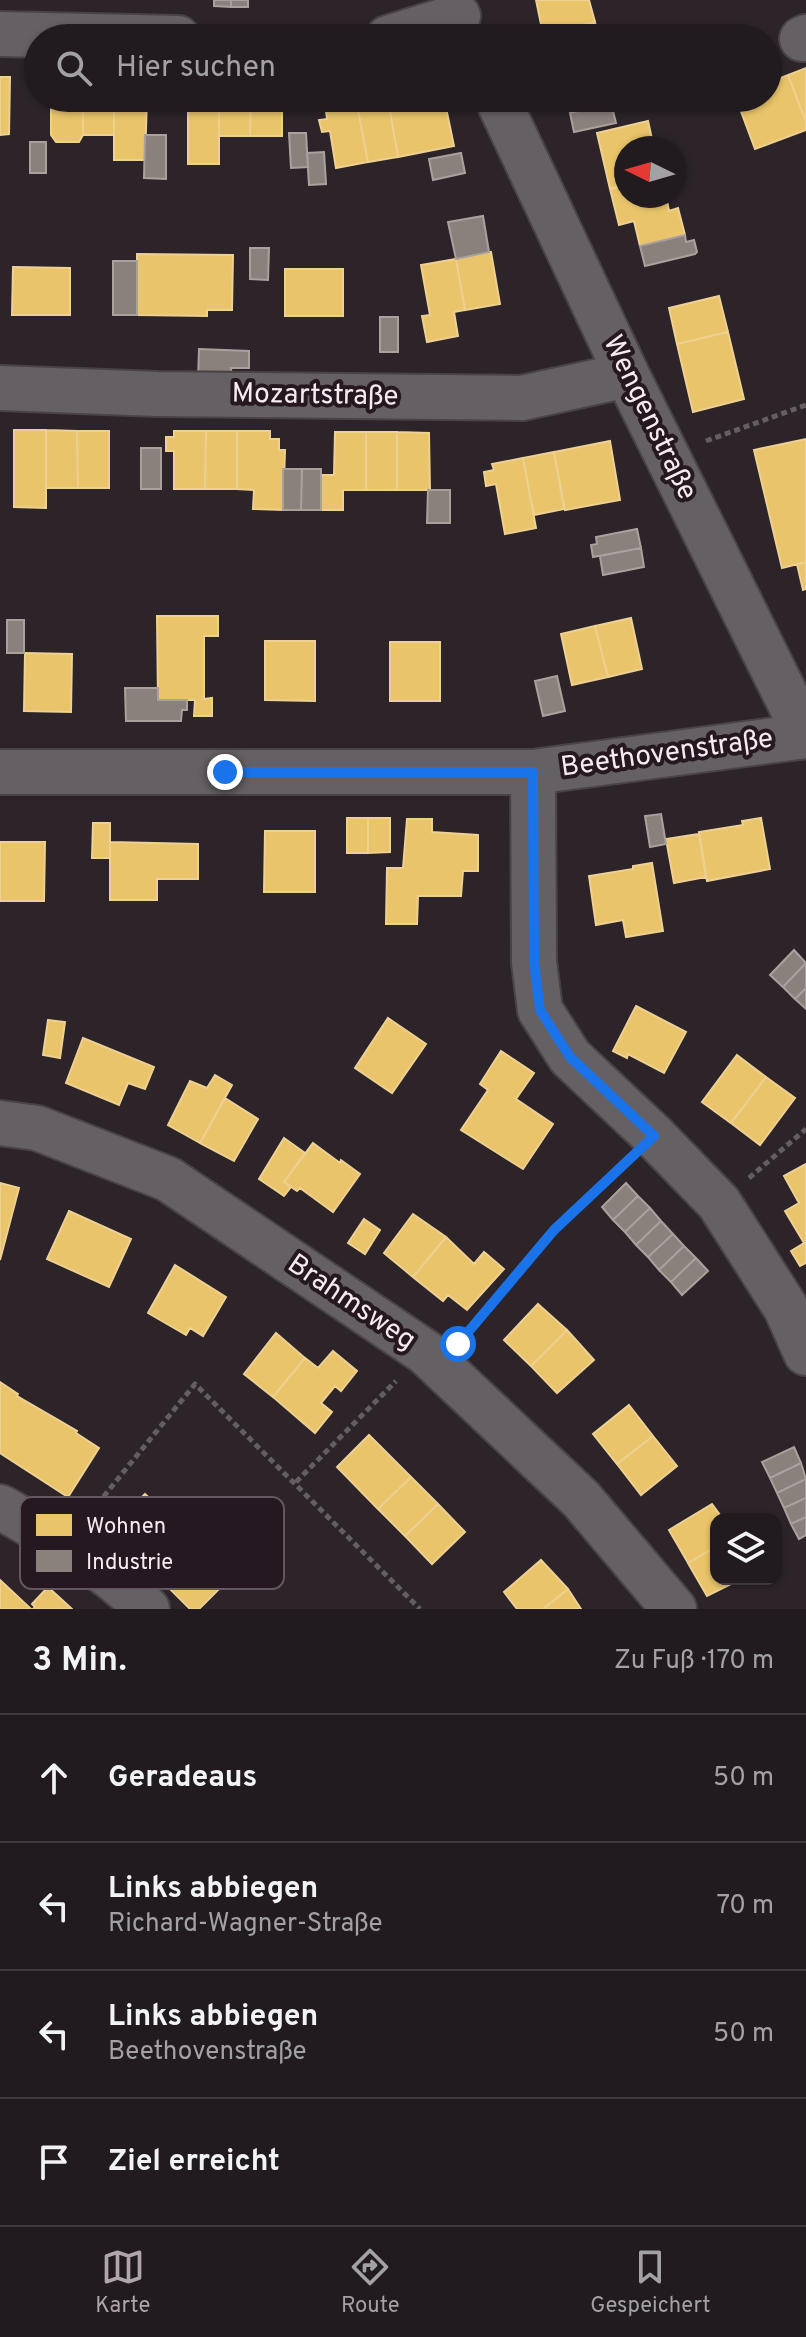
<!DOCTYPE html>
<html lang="de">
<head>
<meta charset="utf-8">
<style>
	body { margin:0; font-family:Overpass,sans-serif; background:#292428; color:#f1f3f6 }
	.controls { position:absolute; right:24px; bottom:24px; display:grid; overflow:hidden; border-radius:16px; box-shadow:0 2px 6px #0004 }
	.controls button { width:72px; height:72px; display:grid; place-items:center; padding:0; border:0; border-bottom:2px solid #3e393d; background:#211b1f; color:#f1f3f6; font:40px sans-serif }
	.compass { position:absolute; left:614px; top:136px; width:72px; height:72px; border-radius:50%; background:#211b1f; box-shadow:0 2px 6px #0004; rotate:275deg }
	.stop { position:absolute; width:24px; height:24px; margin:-18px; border:6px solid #1a73e8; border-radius:50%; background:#fff }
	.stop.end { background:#1a73e8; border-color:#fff; box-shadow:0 2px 8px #0008 }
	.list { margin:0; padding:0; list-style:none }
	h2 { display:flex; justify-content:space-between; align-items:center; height:104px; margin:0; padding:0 32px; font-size:34px }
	h2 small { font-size:26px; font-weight:400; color:#a2a1a4 }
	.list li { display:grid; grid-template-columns:52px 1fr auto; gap:24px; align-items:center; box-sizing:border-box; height:128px; padding:0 32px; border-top:2px solid #3e393d }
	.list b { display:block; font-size:30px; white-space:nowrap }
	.list p { margin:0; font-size:26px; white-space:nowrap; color:#a2a1a4 }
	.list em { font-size:26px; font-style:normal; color:#a2a1a4 }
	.icon { flex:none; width:44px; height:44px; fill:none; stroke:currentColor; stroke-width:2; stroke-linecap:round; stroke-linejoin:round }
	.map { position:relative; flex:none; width:806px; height:1609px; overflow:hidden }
	.search { position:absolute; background:#211b1f; box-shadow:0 2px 6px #0004; left:24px; right:24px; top:24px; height:88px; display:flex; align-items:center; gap:20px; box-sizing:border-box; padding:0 28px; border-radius:44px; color:#a2a1a4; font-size:30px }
	.sheet { height:616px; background:#211b1f }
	nav { display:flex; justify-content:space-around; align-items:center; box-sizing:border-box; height:112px; border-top:2px solid #3e393d; background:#211b1f; font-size:22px; color:#a2a1a4 }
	nav a { display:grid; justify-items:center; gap:4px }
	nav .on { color:#afa5ab }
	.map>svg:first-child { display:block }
	.homes { fill:#e9c46a; stroke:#edd092; stroke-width:2 }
	.industry { fill:#8a817c; stroke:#aaa19f; stroke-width:2 }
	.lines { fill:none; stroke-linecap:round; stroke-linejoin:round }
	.minor-casing { stroke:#494247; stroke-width:48 }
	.path { stroke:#645e61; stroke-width:5; stroke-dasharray:6 4; stroke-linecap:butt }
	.minor { stroke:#656063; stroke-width:44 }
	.route { stroke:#1a73e8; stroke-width:10 }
	.labels { text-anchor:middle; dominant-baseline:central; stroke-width:8; stroke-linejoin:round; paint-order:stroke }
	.street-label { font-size:28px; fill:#f6ebf1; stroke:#261820 }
	.key { fill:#261820; stroke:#64575f; stroke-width:2 }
	.key-label { font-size:22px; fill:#f6ebf1 }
</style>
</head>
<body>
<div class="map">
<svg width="806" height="1609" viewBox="0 0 806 1609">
	<rect width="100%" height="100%" fill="#2c2429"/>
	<path class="homes" d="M 536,0 L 589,0 L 595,22 L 543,34 Z
		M 595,22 L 598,38 L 544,38 L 543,34 Z
		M 806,68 L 806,122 L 788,75 Z
		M 788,75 L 806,122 L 806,130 L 755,149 L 736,98 L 768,98 L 768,83 Z
		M 0,77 L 10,77 L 9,134 L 0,135 Z
		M 51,98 L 83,98 L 83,135 L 79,142 L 56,142 L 51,135 Z
		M 83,98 L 114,98 L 114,135 L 83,135 Z
		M 114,98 L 147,98 L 145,160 L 114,160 Z
		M 188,98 L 219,98 L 219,164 L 188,164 Z
		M 219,98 L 251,98 L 250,136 L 219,136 Z
		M 251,98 L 282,98 L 282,136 L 250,136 Z
		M 395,98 L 444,98 L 454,146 L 398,157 L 388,99 Z
		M 388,99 L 398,157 L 368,162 L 357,105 Z
		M 357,105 L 368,162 L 336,168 L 330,131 L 322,132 L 319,120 L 327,119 L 326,111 Z
		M 648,121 L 654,148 L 626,148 L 626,185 L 610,189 L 597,133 Z
		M 626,185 L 626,196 L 666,196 L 669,211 L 678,208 L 685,235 L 640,246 L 634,221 L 619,225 L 610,189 Z
		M 491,252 L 500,304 L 465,310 L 456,259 Z
		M 137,254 L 233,255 L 232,310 L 207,310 L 207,316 L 137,315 Z
		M 456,259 L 465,310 L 454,312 L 458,336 L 427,342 L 422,316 L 430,315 L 421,265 Z
		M 13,267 L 70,268 L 70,315 L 12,315 Z
		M 285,269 L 343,269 L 343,316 L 285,316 Z
		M 719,296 L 728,332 L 677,344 L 669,308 Z
		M 728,332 L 744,399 L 693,412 L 677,344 Z
		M 14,430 L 46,430 L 46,508 L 14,507 Z
		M 46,430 L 77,431 L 78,488 L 46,488 Z
		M 77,431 L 109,431 L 109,488 L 78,488 Z
		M 174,431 L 206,431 L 205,489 L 174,489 L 174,451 L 166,451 L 166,437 L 174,437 Z
		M 206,431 L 237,431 L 237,489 L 205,489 Z
		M 237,431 L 270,431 L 270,439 L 279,439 L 279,450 L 285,450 L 283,510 L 253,509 L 254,490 L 237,489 Z
		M 335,432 L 366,432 L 366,490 L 343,490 L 343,510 L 321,510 L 321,475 L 334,475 Z
		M 366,432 L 397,432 L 397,490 L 366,490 Z
		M 397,432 L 429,433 L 430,490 L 397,490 Z
		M 806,439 L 806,562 L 782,568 L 754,450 Z
		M 610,441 L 620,500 L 565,510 L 554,452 Z
		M 554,452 L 564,509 L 534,515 L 523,458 Z
		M 523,458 L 536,528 L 505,534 L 496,484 L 486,486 L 484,472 L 494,470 L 492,464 Z
		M 806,562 L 806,589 L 803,590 L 797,564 Z
		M 157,616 L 218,616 L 218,636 L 204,636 L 204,699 L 212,698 L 212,716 L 194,716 L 195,700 L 158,700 Z
		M 631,618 L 642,669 L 608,677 L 595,626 Z
		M 595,626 L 608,677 L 572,685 L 561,634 Z
		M 265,641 L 315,641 L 315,701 L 265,700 Z
		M 390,642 L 440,642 L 440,701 L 390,701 Z
		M 25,653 L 72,654 L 71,712 L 24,711 Z
		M 347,818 L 368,818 L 368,853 L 347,853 Z
		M 368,818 L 390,818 L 390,852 L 368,853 Z
		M 761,818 L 770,869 L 707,881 L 699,832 L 743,825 L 742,821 Z
		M 407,819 L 432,819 L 432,832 L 478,835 L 478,871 L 463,871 L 461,896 L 418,896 L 417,924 L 386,924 L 387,868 L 403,868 Z
		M 93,823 L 110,823 L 110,858 L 92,858 Z
		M 265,831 L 315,831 L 315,892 L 264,892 Z
		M 699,834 L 706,877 L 674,883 L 666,839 Z
		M 0,842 L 45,842 L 44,901 L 0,901 Z
		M 110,842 L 198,844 L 198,879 L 157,879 L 157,900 L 110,900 Z
		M 652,863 L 663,931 L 626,937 L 623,920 L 596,925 L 589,876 L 633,869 L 633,866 Z
		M 636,1006 L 686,1032 L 664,1073 L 628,1054 L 627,1058 L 613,1051 Z
		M 388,1018 L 426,1044 L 392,1093 L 355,1068 Z
		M 48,1020 L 65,1022 L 60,1058 L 43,1055 Z
		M 83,1038 L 154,1067 L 145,1089 L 128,1083 L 119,1105 L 66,1083 Z
		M 501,1051 L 534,1073 L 516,1099 L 553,1124 L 523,1169 L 461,1130 L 488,1090 L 480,1084 Z
		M 737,1055 L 766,1077 L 731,1123 L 702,1102 Z
		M 215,1075 L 232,1085 L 200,1143 L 168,1125 L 190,1081 L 207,1088 Z
		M 766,1077 L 795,1098 L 760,1145 L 731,1123 Z
		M 225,1098 L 258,1119 L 234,1161 L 200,1143 Z
		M 284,1138 L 305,1153 L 284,1182 L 291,1187 L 284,1196 L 259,1179 Z
		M 313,1143 L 340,1163 L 341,1160 L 360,1174 L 333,1212 L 300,1188 L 297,1191 L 284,1182 Z
		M 806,1164 L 806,1242 L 804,1243 L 785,1211 L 799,1203 L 784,1176 Z
		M 0,1183 L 19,1188 L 0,1260 Z
		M 69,1211 L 131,1239 L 109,1287 L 47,1259 Z
		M 413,1214 L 446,1237 L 413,1277 L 384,1253 Z
		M 364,1219 L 380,1230 L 365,1254 L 348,1243 Z
		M 446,1237 L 474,1264 L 484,1252 L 504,1269 L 467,1310 L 448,1295 L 443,1301 L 413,1277 Z
		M 806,1242 L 806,1263 L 800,1266 L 791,1251 Z
		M 175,1265 L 226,1297 L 203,1336 L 190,1328 L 186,1335 L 148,1313 Z
		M 538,1304 L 567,1330 L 531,1366 L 504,1340 Z
		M 567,1330 L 594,1360 L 557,1393 L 531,1366 Z
		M 276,1333 L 305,1358 L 273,1397 L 244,1374 Z
		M 333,1351 L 357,1371 L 341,1391 L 335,1386 L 321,1403 L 332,1412 L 315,1433 L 273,1397 L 305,1358 L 318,1368 Z
		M 0,1382 L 18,1394 L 17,1396 L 77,1431 L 76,1433 L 99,1448 L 68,1497 L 0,1453 Z
		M 629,1405 L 653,1436 L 617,1464 L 593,1434 Z
		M 369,1435 L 411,1477 L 378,1509 L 337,1467 Z
		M 653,1436 L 677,1466 L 641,1495 L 617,1464 Z
		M 411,1477 L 438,1504 L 405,1536 L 378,1509 Z
		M 145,1494 L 158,1506 L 162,1502 L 178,1518 L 139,1557 L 110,1529 Z
		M 438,1504 L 465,1532 L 432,1564 L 405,1536 Z
		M 712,1504 L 723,1519 L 716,1519 L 716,1547 L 688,1563 L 669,1530 Z
		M 716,1547 L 716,1579 L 741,1579 L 707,1596 L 688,1563 Z
		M 202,1550 L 213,1562 L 217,1557 L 234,1574 L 199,1609 L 190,1609 L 166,1585 Z
		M 541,1560 L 568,1589 L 543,1609 L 517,1609 L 504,1592 Z
		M 0,1580 L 31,1609 L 0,1609 Z
		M 48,1587 L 72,1609 L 33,1609 L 35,1607 L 32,1604 Z
		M 568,1589 L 581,1609 L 543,1609 Z"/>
	<path class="industry" d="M 214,0 L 231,0 L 231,7 L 214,6 Z
		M 231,0 L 248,0 L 248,7 L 231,7 Z
		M 611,103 L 616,123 L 574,132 L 570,113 Z
		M 289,133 L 306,133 L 308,167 L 291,168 Z
		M 145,135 L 166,135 L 166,179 L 144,178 Z
		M 30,142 L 46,142 L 46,173 L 30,173 Z
		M 324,152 L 326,184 L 309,185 L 307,153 Z
		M 461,153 L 465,173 L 433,180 L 429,159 Z
		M 483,216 L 489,252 L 456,259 L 448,222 Z
		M 685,235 L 686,242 L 694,240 L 697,252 L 695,254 L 645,266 L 640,246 Z
		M 250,248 L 269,248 L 268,280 L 250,279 Z
		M 113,261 L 137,261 L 137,315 L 113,315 Z
		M 380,317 L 398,317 L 398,352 L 380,352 Z
		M 199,349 L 249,351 L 249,368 L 231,368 L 232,381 L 198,381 Z
		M 141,448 L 161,448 L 161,489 L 141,489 Z
		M 283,469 L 302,469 L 301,510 L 283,510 Z
		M 302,469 L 321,469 L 321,510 L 301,510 Z
		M 428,490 L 450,490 L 450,523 L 427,523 Z
		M 637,529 L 641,548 L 593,557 L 591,545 L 597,544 L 596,537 Z
		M 641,548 L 644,567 L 603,575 L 600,556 Z
		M 7,620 L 24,620 L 24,653 L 7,653 Z
		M 557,676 L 565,711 L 543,716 L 535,681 Z
		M 125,688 L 158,688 L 158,700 L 187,700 L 187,710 L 182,710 L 181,721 L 126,721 Z
		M 661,814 L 666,844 L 650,847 L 645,816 Z
		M 794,950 L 806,963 L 783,987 L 770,975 Z
		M 806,963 L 806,988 L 795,999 L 783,987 Z
		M 806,988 L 806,1009 L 795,999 Z
		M 626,1183 L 638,1196 L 613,1220 L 602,1207 Z
		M 638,1196 L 650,1208 L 625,1232 L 613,1220 Z
		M 650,1208 L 661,1221 L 636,1245 L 625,1232 Z
		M 661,1221 L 673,1234 L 648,1257 L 636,1245 Z
		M 673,1234 L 684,1246 L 659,1270 L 648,1257 Z
		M 684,1246 L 696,1258 L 671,1282 L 659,1270 Z
		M 696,1258 L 708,1271 L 682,1295 L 671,1282 Z
		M 794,1447 L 801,1463 L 770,1478 L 762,1462 Z
		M 801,1463 L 806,1479 L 777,1493 L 770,1478 Z
		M 806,1479 L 806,1498 L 784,1508 L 777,1493 Z
		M 806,1498 L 806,1517 L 791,1524 L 784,1508 Z
		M 806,1517 L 806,1535 L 799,1539 L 791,1524 Z"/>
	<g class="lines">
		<defs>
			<path id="minor" d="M 0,34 L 178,38
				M 388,38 L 458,16
				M 802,39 L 806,37
				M 497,98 L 627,375 L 806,736
				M 0,388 L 157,394 L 522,398 L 627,375
				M 0,772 L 533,772 L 806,736
				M 533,772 L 534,962 L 540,1010 L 570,1057 L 654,1136 L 719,1203 L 786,1308 L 806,1353
				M 0,1123 L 37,1128 L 168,1179 L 425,1352 L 581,1499 L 674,1609
				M 0,1507 C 52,1536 104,1566 147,1609"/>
		</defs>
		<use href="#minor" class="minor-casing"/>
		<path class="path" d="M 706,441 L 806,405
			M 749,1178 L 806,1129
			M 465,1335 L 554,1230 L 624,1164
			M 296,1482 L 396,1381
			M 91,1512 L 195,1384 L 420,1609"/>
		<use href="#minor" class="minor"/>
	</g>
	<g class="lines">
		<path class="route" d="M 225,772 L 533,772 L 534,962 L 540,1010 L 570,1057 L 654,1136 L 554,1230 L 458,1344"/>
	</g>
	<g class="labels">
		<g class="street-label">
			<text transform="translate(315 396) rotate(1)">Mozartstraße</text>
			<text transform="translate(649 418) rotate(64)">Wengenstraße</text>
			<text transform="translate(667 754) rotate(-8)">Beethovenstraße</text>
			<text transform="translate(351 1303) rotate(34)">Brahmsweg</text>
		</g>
	</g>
	<rect x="20" y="1497" width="264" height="92" rx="12" class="key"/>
	<rect x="36" y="1514" width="36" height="22" fill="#e9c46a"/>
	<rect x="36" y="1550" width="36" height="22" fill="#8a817c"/>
	<g class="key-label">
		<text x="86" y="1533">Wohnen</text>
		<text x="86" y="1569">Industrie</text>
	</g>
</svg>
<div class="controls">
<button><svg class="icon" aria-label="layers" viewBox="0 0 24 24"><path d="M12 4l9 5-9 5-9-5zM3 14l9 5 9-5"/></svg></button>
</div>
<svg class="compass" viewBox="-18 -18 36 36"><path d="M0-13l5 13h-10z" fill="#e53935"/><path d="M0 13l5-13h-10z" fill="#a2a1a4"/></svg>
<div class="stop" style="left:458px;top:1344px"></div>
<div class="stop end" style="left:225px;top:772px"></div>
<div class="search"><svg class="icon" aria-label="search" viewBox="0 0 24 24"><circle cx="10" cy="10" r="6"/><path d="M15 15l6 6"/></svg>Hier suchen</div>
</div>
<section class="sheet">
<h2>3 Min.<small>Zu Fuß · 170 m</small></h2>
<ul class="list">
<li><svg class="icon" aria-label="ahead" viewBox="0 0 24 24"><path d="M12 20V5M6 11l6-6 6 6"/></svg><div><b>Geradeaus</b></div><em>50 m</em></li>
<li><svg class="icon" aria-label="left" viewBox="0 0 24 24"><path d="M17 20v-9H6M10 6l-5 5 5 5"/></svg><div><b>Links abbiegen</b><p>Richard-Wagner-Straße</p></div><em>70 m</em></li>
<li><svg class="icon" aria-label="left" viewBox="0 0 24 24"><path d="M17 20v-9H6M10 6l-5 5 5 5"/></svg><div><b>Links abbiegen</b><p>Beethovenstraße</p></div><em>50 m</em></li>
<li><svg class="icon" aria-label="arrive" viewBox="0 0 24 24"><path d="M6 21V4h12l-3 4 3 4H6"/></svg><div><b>Ziel erreicht</b></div></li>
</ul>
</section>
<nav>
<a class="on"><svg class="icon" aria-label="map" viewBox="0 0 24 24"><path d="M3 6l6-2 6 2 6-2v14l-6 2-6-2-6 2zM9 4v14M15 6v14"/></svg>Karte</a>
<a><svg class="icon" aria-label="directions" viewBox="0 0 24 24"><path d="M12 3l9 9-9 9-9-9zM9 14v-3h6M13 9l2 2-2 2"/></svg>Route</a>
<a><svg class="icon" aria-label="saved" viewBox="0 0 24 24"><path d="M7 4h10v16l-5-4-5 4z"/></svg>Gespeichert</a>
</nav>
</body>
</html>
